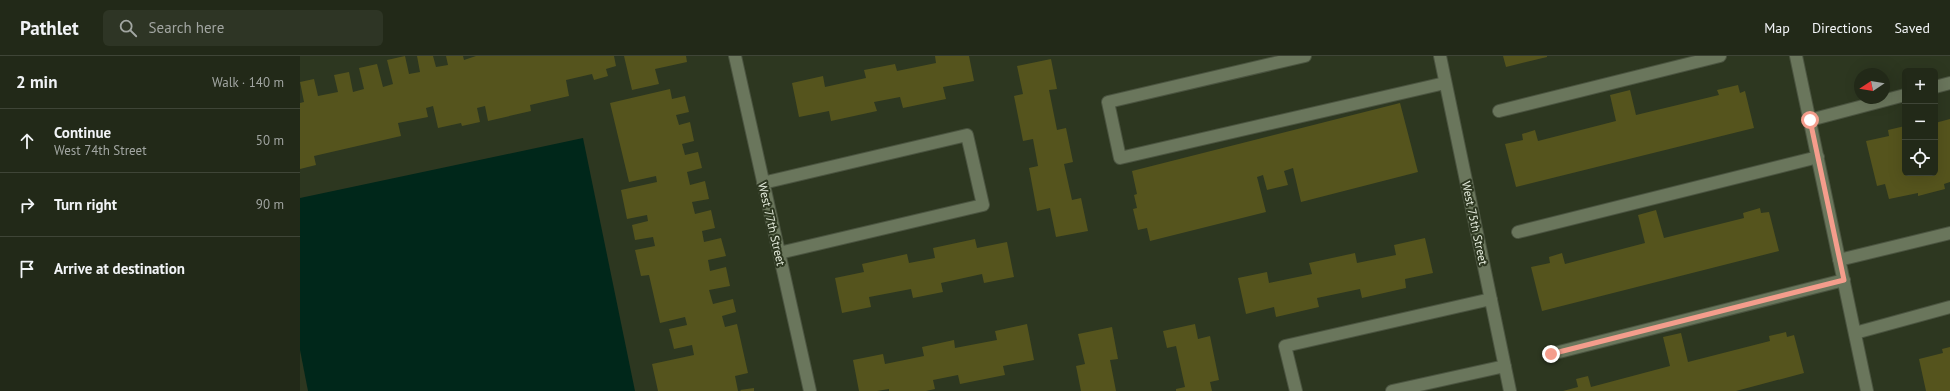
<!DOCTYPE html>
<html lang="en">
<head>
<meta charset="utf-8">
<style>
	body { margin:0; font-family:"PT Sans",sans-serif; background:#2e3525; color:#f1f3f6 }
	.controls { position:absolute; right:12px; top:12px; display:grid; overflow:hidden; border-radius:6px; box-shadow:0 4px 16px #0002 }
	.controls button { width:36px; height:36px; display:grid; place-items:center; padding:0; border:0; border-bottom:1px solid #3f4537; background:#222918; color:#f1f3f6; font:20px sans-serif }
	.compass { position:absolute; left:1554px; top:12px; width:36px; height:36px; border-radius:50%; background:#222918; box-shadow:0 4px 16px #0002; rotate:258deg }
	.stop { position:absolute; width:12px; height:12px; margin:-9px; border:3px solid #f49d8c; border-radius:50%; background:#fff }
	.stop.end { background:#f49d8c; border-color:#fff; box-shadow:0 1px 4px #0008 }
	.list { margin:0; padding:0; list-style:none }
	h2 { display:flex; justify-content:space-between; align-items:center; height:52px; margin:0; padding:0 16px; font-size:17px }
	h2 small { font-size:13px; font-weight:400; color:#a2a6a2 }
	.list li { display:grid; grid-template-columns:26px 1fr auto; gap:12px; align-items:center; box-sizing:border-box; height:64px; padding:0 16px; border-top:1px solid #3f4537 }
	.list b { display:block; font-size:15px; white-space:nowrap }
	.list p { margin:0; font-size:13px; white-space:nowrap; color:#a2a6a2 }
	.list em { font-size:13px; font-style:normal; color:#a2a6a2 }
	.icon { flex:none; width:22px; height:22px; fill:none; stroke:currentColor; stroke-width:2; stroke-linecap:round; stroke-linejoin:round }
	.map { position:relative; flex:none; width:1650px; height:335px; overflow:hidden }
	header { display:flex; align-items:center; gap:24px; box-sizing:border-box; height:56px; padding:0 20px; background:#222918; border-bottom:1px solid #3f4537 }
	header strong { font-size:19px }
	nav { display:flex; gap:22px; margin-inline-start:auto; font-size:14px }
	.search { width:280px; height:36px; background:#2e3525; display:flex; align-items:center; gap:10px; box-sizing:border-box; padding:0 14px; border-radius:6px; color:#a2a6a2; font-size:15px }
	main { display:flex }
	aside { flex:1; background:#222918 }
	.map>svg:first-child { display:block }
	.water { fill:#00271a }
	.building { fill:#55541d }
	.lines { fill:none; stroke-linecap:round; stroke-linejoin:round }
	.minor-casing { stroke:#4b5440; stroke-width:14 }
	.minor { stroke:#6a765c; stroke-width:12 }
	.route { stroke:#f49d8c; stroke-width:5 }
	.labels { text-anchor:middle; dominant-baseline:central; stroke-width:4; stroke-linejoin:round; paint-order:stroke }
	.street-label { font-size:12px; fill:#e6edde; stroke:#2d3720 }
</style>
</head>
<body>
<header>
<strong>Pathlet</strong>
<div class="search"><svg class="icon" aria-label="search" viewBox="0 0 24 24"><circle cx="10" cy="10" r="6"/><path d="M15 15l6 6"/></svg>Search here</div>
<nav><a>Map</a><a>Directions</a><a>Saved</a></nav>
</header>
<main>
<aside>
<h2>2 min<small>Walk · 140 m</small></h2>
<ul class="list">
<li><svg class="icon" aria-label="ahead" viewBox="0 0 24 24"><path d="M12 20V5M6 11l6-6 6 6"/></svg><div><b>Continue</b><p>West 74th Street</p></div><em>50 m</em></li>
<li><svg class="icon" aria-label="right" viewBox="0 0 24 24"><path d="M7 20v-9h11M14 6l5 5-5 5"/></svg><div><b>Turn right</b></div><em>90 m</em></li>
<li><svg class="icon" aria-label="arrive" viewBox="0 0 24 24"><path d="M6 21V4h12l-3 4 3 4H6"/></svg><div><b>Arrive at destination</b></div></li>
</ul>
</aside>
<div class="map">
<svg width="1650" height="335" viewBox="0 0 1650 335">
	<rect width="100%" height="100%" fill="#2d3720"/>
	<path class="water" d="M 283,82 L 335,335 L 8,335 L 0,294 L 0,142 Z"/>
	<path class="building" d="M 105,0 L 109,18 L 120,16 L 117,0 L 133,0 L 136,11 L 148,9 L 146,0 L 163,0 L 164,4 L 176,0 L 314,0 L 316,10 L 306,13 L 308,20 L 294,24 L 292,18 L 266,24 L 269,40 L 230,49 L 231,55 L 188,65 L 185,50 L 177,52 L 180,66 L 162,70 L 161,67 L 138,72 L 133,50 L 126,52 L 128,61 L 98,67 L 101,80 L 14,100 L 16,109 L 0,113 L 0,47 L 4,46 L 0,26 L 14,23 L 18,40 L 38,36 L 34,19 L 49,16 L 53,36 L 64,33 L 59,12 L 77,8 L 83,31 L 93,28 L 87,4 Z
		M 324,0 L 386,0 L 387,6 L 355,13 L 359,28 L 332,34 Z
		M 635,0 L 669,0 L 674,25 L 643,31 L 646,43 L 603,52 L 600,41 L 574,46 L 577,55 L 531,65 L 529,55 L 499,61 L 492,27 L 523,20 L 525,31 L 566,22 L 564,14 L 595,8 L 597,15 L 636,7 Z
		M 1203,0 L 1247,0 L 1247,1 L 1206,11 Z
		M 751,3 L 757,33 L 749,34 L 757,74 L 766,72 L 773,106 L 764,108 L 772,144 L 781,142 L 788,175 L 756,181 L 750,152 L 737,155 L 729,112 L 738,110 L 733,83 L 723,85 L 714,40 L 723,38 L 717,10 Z
		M 1438,29 L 1440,37 L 1445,35 L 1454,72 L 1216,131 L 1205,88 L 1223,84 L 1222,78 L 1235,74 L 1238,85 L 1316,65 L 1310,39 L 1330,34 L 1336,59 L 1419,39 L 1417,34 Z
		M 370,33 L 372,43 L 385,40 L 389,56 L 376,59 L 379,69 L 390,66 L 394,85 L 382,88 L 385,99 L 398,96 L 402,112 L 387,116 L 390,129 L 405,125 L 409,143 L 392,146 L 395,158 L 411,154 L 415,172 L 402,175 L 404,186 L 421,182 L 426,200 L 408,204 L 410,215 L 426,211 L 430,230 L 409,234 L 413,248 L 433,243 L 436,256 L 422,260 L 425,271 L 437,268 L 448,317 L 435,320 L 438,335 L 358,335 L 352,308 L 394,299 L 392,289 L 374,293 L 369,273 L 387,269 L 385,261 L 360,267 L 349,219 L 341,220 L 335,194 L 355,190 L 353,181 L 335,184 L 332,169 L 348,165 L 347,159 L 327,163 L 321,134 L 357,126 L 356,120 L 329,126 L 310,47 Z
		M 1100,47 L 1118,116 L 1001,146 L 993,112 L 984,115 L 988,129 L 967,134 L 963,119 L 957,121 L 966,156 L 850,185 L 847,172 L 838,174 L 833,153 L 837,152 L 834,139 L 837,138 L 832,115 Z
		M 1650,63 L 1650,126 L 1644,128 L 1645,133 L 1618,140 L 1618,137 L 1589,143 L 1585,128 L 1577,130 L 1566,85 L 1589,80 L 1588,74 L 1605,70 L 1605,117 L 1635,117 L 1635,67 Z
		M 1460,152 L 1461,157 L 1469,156 L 1479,195 L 1242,255 L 1231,211 L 1250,207 L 1249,201 L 1262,197 L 1265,208 L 1345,187 L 1338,159 L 1356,154 L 1364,182 L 1444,162 L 1443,157 Z
		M 1125,182 L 1133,217 L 1105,223 L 1106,232 L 1062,242 L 1060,233 L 1017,242 L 1019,251 L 976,261 L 974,251 L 946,258 L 938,222 L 967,216 L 969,227 L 1012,218 L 1009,207 L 1055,197 L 1057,207 L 1096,199 L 1094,189 Z
		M 675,183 L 677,192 L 707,186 L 714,221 L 684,227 L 682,218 L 641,227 L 643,236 L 613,242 L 611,233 L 569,241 L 571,251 L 542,257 L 535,222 L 564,216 L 562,208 L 607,198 L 609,207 L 635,202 L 633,192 Z
		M 727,268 L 734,304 L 703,310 L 705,319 L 660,328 L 658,319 L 633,324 L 635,333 L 626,335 L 589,335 L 589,333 L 577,335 L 559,335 L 553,304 L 583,298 L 585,308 L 624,300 L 622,291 L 654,284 L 655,292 L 697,284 L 695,275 Z
		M 895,268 L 898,283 L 910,280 L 919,324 L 910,326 L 912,335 L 876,335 L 876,333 L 885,331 L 876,290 L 867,292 L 863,275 Z
		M 812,271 L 818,303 L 810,304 L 816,335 L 781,335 L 776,310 L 785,308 L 778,278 Z
		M 1486,276 L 1487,281 L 1494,279 L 1504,317 L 1436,335 L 1263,335 L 1278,331 L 1276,323 L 1288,320 L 1291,331 L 1370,310 L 1363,281 L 1381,277 L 1388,306 L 1470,285 L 1469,280 Z
		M 1650,291 L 1650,335 L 1626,335 L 1619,303 L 1643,297 L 1642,293 Z
		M 454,332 L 454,335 L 441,335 L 440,334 Z"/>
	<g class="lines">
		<defs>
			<path id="minor" d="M 435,0 L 510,335
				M 1005,0 L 808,46 L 820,102 L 1145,27
				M 1140,0 L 1210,335
				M 1496,0 L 1567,335
				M 1635,31 L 1650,27
				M 1199,55 L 1420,0
				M 1510,64 L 1605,39
				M 463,127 L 667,79 L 683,149 L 479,197
				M 1218,176 L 1518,101
				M 1539,204 L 1650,177
				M 1555,277 L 1650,251
				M 1251,298 L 1544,224
				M 996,335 L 985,290 L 1191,243
				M 1092,335 L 1205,310"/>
		</defs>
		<use href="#minor" class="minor-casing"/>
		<use href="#minor" class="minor"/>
	</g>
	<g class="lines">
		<path class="route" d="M 1251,298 L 1544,224 L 1510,64"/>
	</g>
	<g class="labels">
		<g class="street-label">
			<text transform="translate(1175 167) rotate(78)">West 75th Street</text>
			<text transform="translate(472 168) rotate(77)">West 77th Street</text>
		</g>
	</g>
</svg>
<div class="controls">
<button>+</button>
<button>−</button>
<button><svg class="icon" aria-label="locate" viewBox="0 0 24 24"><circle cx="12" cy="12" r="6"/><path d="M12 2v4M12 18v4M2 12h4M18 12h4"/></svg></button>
</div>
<svg class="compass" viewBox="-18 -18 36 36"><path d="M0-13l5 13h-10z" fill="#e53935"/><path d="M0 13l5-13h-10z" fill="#a2a6a2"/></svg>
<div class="stop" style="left:1510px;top:64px"></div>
<div class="stop end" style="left:1251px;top:298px"></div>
</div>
</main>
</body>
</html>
